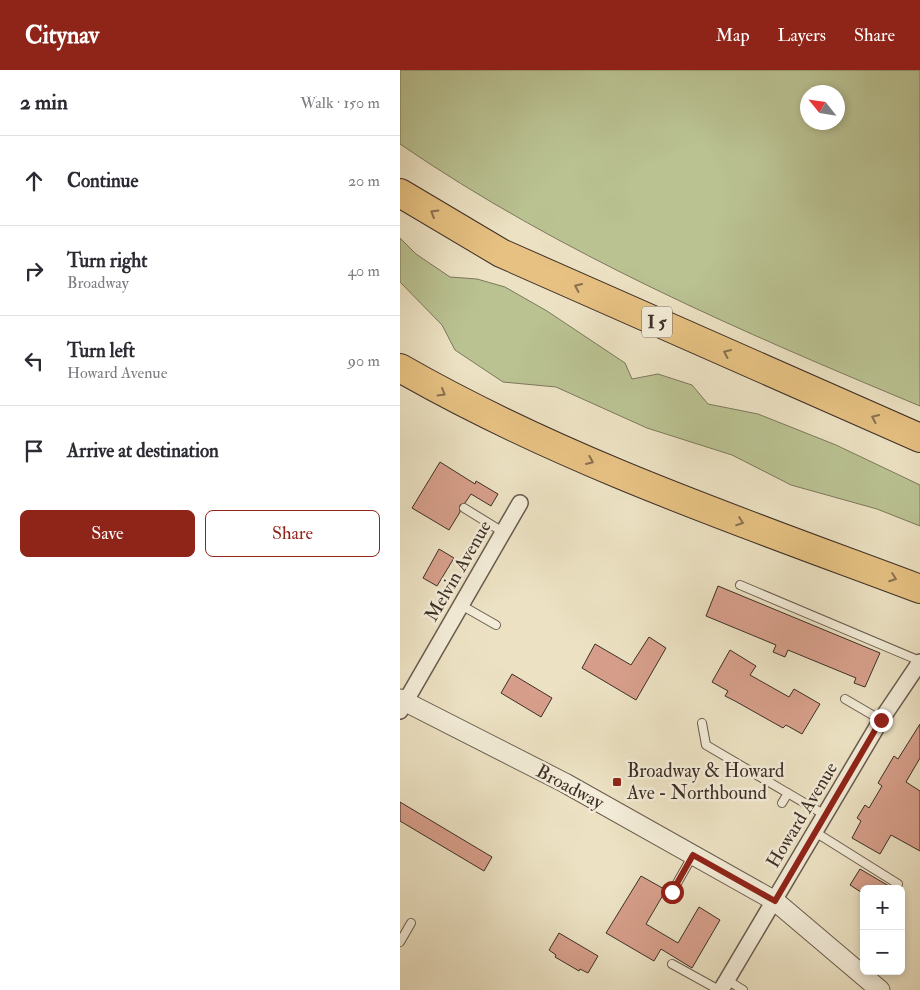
<!DOCTYPE html>
<html lang="en">
<head>
<meta charset="utf-8">
<style>
	body { margin:0; font-family:"IM FELL Double Pica",serif; background:#f2f2f3; color:#2b2b33 }
	.controls { position:absolute; right:15px; bottom:15px; display:grid; overflow:hidden; border-radius:8px; box-shadow:0 2px 8px #0003 }
	.controls button { width:45px; height:45px; display:grid; place-items:center; padding:0; border:0; border-bottom:1px solid #e1e1e2; background:#fff; color:#2b2b33; font:25px sans-serif }
	.compass { position:absolute; left:400px; top:15px; width:45px; height:45px; border-radius:50%; background:#fff; box-shadow:0 2px 8px #0003; rotate:300deg }
	.stop { position:absolute; width:15px; height:15px; margin:-11px; border:4px solid #8f2418; border-radius:50%; background:#fff }
	.stop.end { background:#8f2418; border-color:#fff; box-shadow:0 1px 5px #0008 }
	.list { margin:0; padding:0; list-style:none }
	h2 { display:flex; justify-content:space-between; align-items:center; height:65px; margin:0; padding:0 20px; font-size:21px }
	h2 small { font-size:16px; font-weight:400; color:#7c7c81 }
	.list li { display:grid; grid-template-columns:32px 1fr auto; gap:15px; align-items:center; box-sizing:border-box; height:90px; padding:0 20px; border-top:1px solid #e1e1e2 }
	.list b { display:block; font-size:19px; white-space:nowrap }
	.list p { margin:0; font-size:16px; white-space:nowrap; color:#7c7c81 }
	.list em { font-size:16px; font-style:normal; color:#7c7c81 }
	.actions { display:flex; gap:10px; padding:15px 20px }
	.actions a { flex:1; padding:11px 0; border:1px solid #8f2418; border-radius:8px; text-align:center; font-size:18px; color:#8f2418 }
	.actions .main { background:#8f2418; color:#fff }
	.icon { flex:none; width:28px; height:28px; fill:none; stroke:currentColor; stroke-width:2; stroke-linecap:round; stroke-linejoin:round }
	.map { position:relative; flex:none; width:520px; height:920px; overflow:hidden }
	header { display:flex; align-items:center; gap:30px; box-sizing:border-box; height:70px; padding:0 25px; background:#8f2418; color:#fff }
	header strong { font-size:24px }
	nav { display:flex; gap:28px; margin-inline-start:auto; font-size:18px }
	main { display:flex }
	aside { flex:1; background:#fff }
	.map>svg:first-child { display:block }
	.green { fill:#bac292; stroke:#7c785c; fill-rule:evenodd }
	.building { fill:#d79f8b; stroke:#3d2e27 }
	.lines { fill:none; stroke-linecap:round; stroke-linejoin:round }
	.service-casing { stroke:#695b4e; stroke-width:10 }
	.minor-casing { stroke:#695b4e; stroke-width:18 }
	.tertiary-casing { stroke:#695b4e; stroke-width:21 }
	.motorway-casing { stroke:#3d2e27; stroke-width:30 }
	.service { stroke:#f3ecd8; stroke-width:8 }
	.minor { stroke:#f3ecd8; stroke-width:15 }
	.tertiary { stroke:#f3ecd8; stroke-width:19 }
	.motorway { stroke:#e6c182; stroke-width:28 }
	.oneway { stroke:#897050 }
	.route { stroke:#8f2418; stroke-width:6 }
	.poi-dot { fill:#8f2418; stroke:#f3ecd8; stroke-width:2 }
	.labels { text-anchor:middle; dominant-baseline:central; stroke-width:5; stroke-linejoin:round; paint-order:stroke }
	.shield { fill:#f3ecd8; stroke:#74675c; stroke-width:1 }
	.shield-label { font-size:18px; font-weight:bold; fill:#3d2e27 }
	.street-label { font-size:19px; fill:#3d2e27; stroke:#f3ecd8 }
	.poi-label { font-size:19px; fill:#3d2e27; stroke:#f3ecd8; text-anchor:start }
</style>
</head>
<body>
<header>
<strong>Citynav</strong>
<nav><a>Map</a><a>Layers</a><a>Share</a></nav>
</header>
<main>
<aside>
<h2>2 min<small>Walk · 150 m</small></h2>
<ul class="list">
<li><svg class="icon" aria-label="ahead" viewBox="0 0 24 24"><path d="M12 20V5M6 11l6-6 6 6"/></svg><div><b>Continue</b></div><em>20 m</em></li>
<li><svg class="icon" aria-label="right" viewBox="0 0 24 24"><path d="M7 20v-9h11M14 6l5 5-5 5"/></svg><div><b>Turn right</b><p>Broadway</p></div><em>40 m</em></li>
<li><svg class="icon" aria-label="left" viewBox="0 0 24 24"><path d="M17 20v-9H6M10 6l-5 5 5 5"/></svg><div><b>Turn left</b><p>Howard Avenue</p></div><em>90 m</em></li>
<li><svg class="icon" aria-label="arrive" viewBox="0 0 24 24"><path d="M6 21V4h12l-3 4 3 4H6"/></svg><div><b>Arrive at destination</b></div></li>
</ul>
<div class="actions"><a class="main">Save</a><a>Share</a></div>
</aside>
<div class="map">
<svg width="520" height="920" viewBox="0 0 520 920">
	<rect width="100%" height="100%" fill="#ece2c3"/>
	<filter id="stains"><feTurbulence type="fractalNoise" baseFrequency=".004" numOctaves="4"/><feColorMatrix values="0 0 0 0 .2 0 0 0 0 .09 0 0 0 0 .02 0 0 0 .5 -.17"/></filter>
	<radialGradient id="worn" r=".72"><stop offset=".6" stop-color="#630" stop-opacity="0"/><stop offset="1" stop-color="#630" stop-opacity=".3"/></radialGradient>
	<path class="green" d="M 0,0 L 520,0 L 520,336 C 342,262 159,183 0,74 ZM 408,22 L 438,22 L 438,52 L 408,52 Z
		M 0,168 L 16,184 L 50,207 L 77,209 L 105,217 L 147,241 L 225,293 L 232,309 L 258,304 L 292,315 L 308,334 L 358,344 L 436,375 L 520,415 L 520,456 L 477,439 L 391,415 L 332,385 L 247,358 L 156,317 L 103,312 L 55,280 L 42,255 L 0,212 Z"/>
	<path class="building" d="M 40,392 L 75,414 L 76,411 L 98,424 L 91,436 L 71,424 L 65,433 L 60,435 L 60,442 L 49,460 L 12,438 Z
		M 39,479 L 54,488 L 37,516 L 23,508 Z
		M 318,516 L 480,583 L 465,617 L 454,613 L 456,608 L 388,580 L 385,587 L 373,582 L 376,575 L 306,546 Z
		M 249,567 L 266,578 L 236,630 L 182,598 L 195,574 L 231,595 Z
		M 330,580 L 356,596 L 350,605 L 389,627 L 394,619 L 420,634 L 402,664 L 386,655 L 383,658 L 335,631 L 325,626 L 328,621 L 312,612 Z
		M 112,604 L 152,628 L 141,647 L 101,623 Z
		M 520,654 L 520,688 L 506,712 L 520,721 L 520,781 L 491,765 L 480,784 L 452,768 L 461,751 L 457,748 L 465,735 L 469,738 L 482,716 L 478,713 L 494,686 L 498,689 Z
		M 0,732 L 92,787 L 84,801 L 0,751 Z
		M 460,799 L 494,819 L 464,819 L 464,824 L 450,815 Z
		M 241,806 L 266,820 L 246,854 L 278,873 L 299,837 L 320,850 L 292,898 L 261,879 L 254,891 L 206,863 Z
		M 159,863 L 198,886 L 188,903 L 180,899 L 179,901 L 155,887 L 156,885 L 149,880 Z"/>
	<g class="lines">
		<defs>
			<path id="service" d="M 64,438 L 103,462
				M 340,515 L 520,591
				M 61,535 L 96,555
				M 445,629 L 481,650
				M 302,653 L 306,675 L 425,745
				M 382,733 L 388,723
				M 415,762 L 498,814
				M 272,822 L 293,785
				M 0,872 L 11,853
				M 272,894 L 319,920
				M 327,910 L 343,920"/>
			<path id="minor" d="M 0,641 L 120,433
				M 321,920 L 481,650 L 520,592"/>
			<path id="tertiary" d="M 0,629 L 165,713 L 375,831 L 480,920"/>
			<path id="motorway" d="M 0,123 L 101,183 L 520,368
				M 0,298 C 164,392 344,453 520,519"/>
		</defs>
		<use href="#service" class="service-casing"/>
		<use href="#minor" class="minor-casing"/>
		<use href="#tertiary" class="tertiary-casing"/>
		<use href="#motorway" class="motorway-casing"/>
		<use href="#service" class="service"/>
		<use href="#minor" class="minor"/>
		<use href="#tertiary" class="tertiary"/>
		<use href="#motorway" class="motorway"/>
	</g>
	<defs><path id="oneway-chevron" d="M-2-3.5L2.5 0L-2 3.5" fill="none" stroke-width="1.6" stroke-linecap="round" stroke-linejoin="round" transform="scale(1.25)"/></defs>
	<g class="oneway">
		<use href="#oneway-chevron" transform="translate(34 143) rotate(-149)"/>
		<use href="#oneway-chevron" transform="translate(178 217) rotate(-156)"/>
		<use href="#oneway-chevron" transform="translate(327 283) rotate(-156)"/>
		<use href="#oneway-chevron" transform="translate(42 323) rotate(30)"/>
		<use href="#oneway-chevron" transform="translate(475 348) rotate(-156)"/>
		<use href="#oneway-chevron" transform="translate(190 391) rotate(23)"/>
		<use href="#oneway-chevron" transform="translate(340 452) rotate(20)"/>
		<use href="#oneway-chevron" transform="translate(493 508) rotate(20)"/>
	</g>
	<g class="lines">
		<path class="route" d="M 272,822 L 293,785 L 375,831 L 481,650"/>
	</g>
	<rect class="poi-dot" x="212" y="707" width="10" height="10" rx="2.5"/>
	<g class="labels">
		<rect class="shield" x="242" y="236.5" width="30" height="31" rx="4"/>
		<g class="shield-label">
			<text x="257" y="252">I 5</text>
		</g>
		<g class="street-label">
			<text transform="translate(58 501) rotate(-60)">Melvin Avenue</text>
			<text transform="translate(170 717) rotate(28)">Broadway</text>
			<text transform="translate(402 745) rotate(-59)">Howard Avenue</text>
		</g>
		<g class="poi-label">
			<text x="227" y="701">Broadway &amp; Howard<tspan x="227" dy="22">Ave - Northbound</tspan></text>
		</g>
	</g>
	<rect width="100%" height="100%" filter="url(#stains)"/>
	<rect width="100%" height="100%" fill="url(#worn)"/>
</svg>
<div class="controls">
<button>+</button>
<button>−</button>
</div>
<svg class="compass" viewBox="-18 -18 36 36"><path d="M0-13l5 13h-10z" fill="#e53935"/><path d="M0 13l5-13h-10z" fill="#7c7c81"/></svg>
<div class="stop" style="left:272px;top:822px"></div>
<div class="stop end" style="left:481px;top:650px"></div>
</div>
</main>
</body>
</html>
